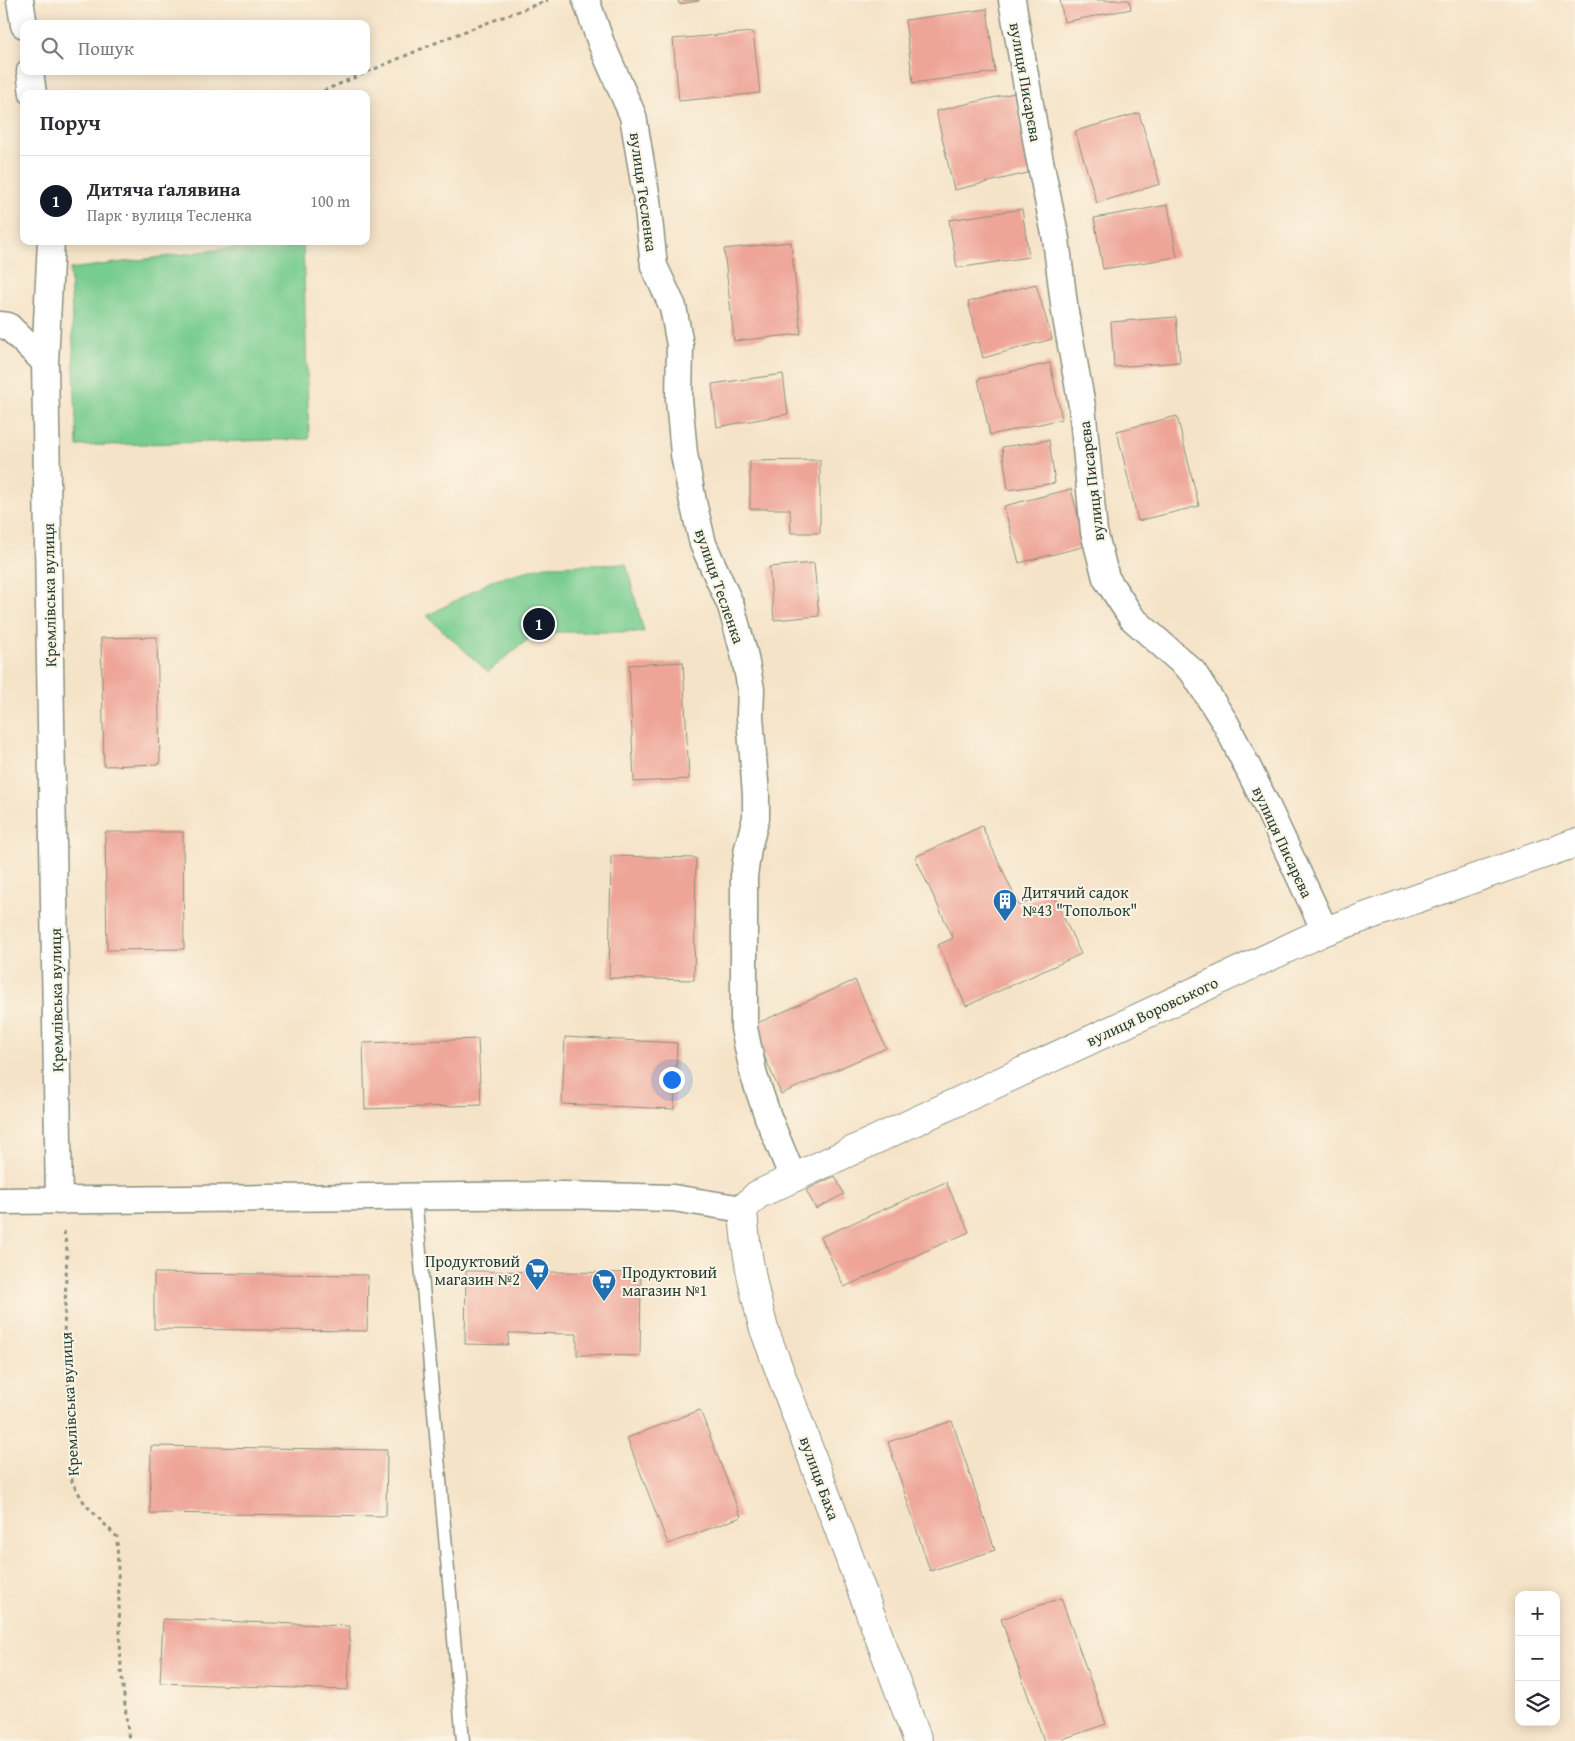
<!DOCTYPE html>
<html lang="uk">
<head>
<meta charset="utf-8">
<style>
	body { margin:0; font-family:"Gentium Book Plus",serif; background:#f2f2f3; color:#2b2b33 }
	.controls { position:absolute; right:15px; bottom:15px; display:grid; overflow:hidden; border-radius:10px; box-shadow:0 2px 12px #0003 }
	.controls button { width:45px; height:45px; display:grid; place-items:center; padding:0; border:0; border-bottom:1px solid #e1e1e2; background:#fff; color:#2b2b33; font:25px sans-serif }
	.you { position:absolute; left:671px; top:1079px; width:18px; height:18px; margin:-12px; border:4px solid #fff; border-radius:50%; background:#1a73e8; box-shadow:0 0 0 8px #1a73e833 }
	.badge { display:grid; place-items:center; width:32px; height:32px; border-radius:50%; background:#111827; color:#fff; font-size:16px; font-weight:700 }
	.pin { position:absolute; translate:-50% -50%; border:2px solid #fff; box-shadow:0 1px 5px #0006 }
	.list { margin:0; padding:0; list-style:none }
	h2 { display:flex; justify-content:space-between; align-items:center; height:65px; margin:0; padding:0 20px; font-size:21px }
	h2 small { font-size:16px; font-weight:400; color:#7c7c81 }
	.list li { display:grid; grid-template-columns:32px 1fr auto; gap:15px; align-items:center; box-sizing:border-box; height:90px; padding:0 20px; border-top:1px solid #e1e1e2 }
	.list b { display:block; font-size:19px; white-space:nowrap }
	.list p { margin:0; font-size:16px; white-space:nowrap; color:#7c7c81 }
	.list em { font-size:16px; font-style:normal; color:#7c7c81 }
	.icon { flex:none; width:28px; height:28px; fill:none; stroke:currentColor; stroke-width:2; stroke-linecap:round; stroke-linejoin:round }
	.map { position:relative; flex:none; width:1575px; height:1741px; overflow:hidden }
	.search { position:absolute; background:#fff; box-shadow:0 2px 12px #0003; left:20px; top:20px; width:350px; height:55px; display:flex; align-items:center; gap:12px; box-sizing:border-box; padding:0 18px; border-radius:10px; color:#7c7c81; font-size:19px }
	.panel { position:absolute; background:#fff; box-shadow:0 2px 12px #0003; left:20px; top:90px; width:350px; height:155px; border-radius:10px }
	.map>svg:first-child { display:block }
	.green { fill:#77cc90; stroke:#4b8462 }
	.building { fill:#eea598 }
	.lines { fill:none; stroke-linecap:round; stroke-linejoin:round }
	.lane-casing { stroke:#8a907e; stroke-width:15 }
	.street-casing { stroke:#8a907e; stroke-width:29 }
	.secondary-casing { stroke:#8a907e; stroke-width:30 }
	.path { stroke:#8a907e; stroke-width:3; stroke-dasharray:4 4; stroke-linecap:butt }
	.lane { stroke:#fff; stroke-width:12 }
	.street { stroke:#fff; stroke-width:26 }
	.secondary { stroke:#fff; stroke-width:28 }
	.labels { text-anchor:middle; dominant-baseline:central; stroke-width:4; stroke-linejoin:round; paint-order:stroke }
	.street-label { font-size:16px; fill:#1f3d34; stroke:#fcf5e5 }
	.poi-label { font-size:16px; fill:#1f3d34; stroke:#fcf5e5; text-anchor:start }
</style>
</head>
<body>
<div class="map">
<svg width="1575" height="1741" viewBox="0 0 1575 1741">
	<rect width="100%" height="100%" fill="#fcf5e5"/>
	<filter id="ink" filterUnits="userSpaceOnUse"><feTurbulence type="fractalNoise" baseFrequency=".02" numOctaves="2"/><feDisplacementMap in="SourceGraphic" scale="10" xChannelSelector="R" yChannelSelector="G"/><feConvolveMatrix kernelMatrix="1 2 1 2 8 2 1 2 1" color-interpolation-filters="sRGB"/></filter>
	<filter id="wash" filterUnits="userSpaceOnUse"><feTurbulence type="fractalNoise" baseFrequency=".0096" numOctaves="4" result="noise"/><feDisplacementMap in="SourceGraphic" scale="20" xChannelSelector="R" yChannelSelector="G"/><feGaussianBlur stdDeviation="1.12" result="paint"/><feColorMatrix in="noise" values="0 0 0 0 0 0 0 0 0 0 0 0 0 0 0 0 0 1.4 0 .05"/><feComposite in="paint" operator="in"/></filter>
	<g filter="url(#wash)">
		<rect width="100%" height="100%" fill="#f5e3c8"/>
		<path class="green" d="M 284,241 L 303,241 L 309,439 L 77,446 L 70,269 Z
			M 626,564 L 644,632 L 537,632 L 488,672 L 427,616 L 495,579 L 546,566 Z"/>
		<g id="blocks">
			<path class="building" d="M 678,0 L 699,0 L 699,1 L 679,4 Z
				M 1060,0 L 1129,0 L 1131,9 L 1064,22 Z
				M 987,9 L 995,72 L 913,83 L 905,20 Z
				M 753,32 L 760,93 L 679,101 L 673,39 Z
				M 1014,93 L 1032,172 L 954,190 L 936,111 Z
				M 1139,113 L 1160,184 L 1097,203 L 1075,131 Z
				M 1168,205 L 1177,257 L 1103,269 L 1094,218 Z
				M 1022,209 L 1029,257 L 957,268 L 949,220 Z
				M 791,242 L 801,334 L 734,341 L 724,249 Z
				M 1036,284 L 1052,339 L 983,358 L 968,302 Z
				M 1176,317 L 1180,362 L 1114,367 L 1111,322 Z
				M 1050,363 L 1062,419 L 990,435 L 978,379 Z
				M 783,374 L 788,414 L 717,427 L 712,384 Z
				M 1177,416 L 1199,506 L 1138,521 L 1117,431 Z
				M 1049,440 L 1055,483 L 1008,490 L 1002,447 Z
				M 820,460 L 820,533 L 791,533 L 790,509 L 750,509 L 750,461 Z
				M 1071,489 L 1086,546 L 1019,563 L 1004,506 Z
				M 814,563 L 819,616 L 774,620 L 769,567 Z
				M 157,637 L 160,764 L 104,766 L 101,638 Z
				M 683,662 L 689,779 L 634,782 L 629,665 Z
				M 982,826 L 1019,906 L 1051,891 L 1081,954 L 966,1006 L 938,945 L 953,938 L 915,857 Z
				M 105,832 L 183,832 L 184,949 L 107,950 Z
				M 611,856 L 696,858 L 694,980 L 609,978 Z
				M 855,980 L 886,1048 L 781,1094 L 751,1026 Z
				M 565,1037 L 677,1043 L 674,1109 L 562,1104 Z
				M 478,1039 L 481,1105 L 365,1109 L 363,1043 Z
				M 835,1176 L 844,1194 L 816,1209 L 806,1190 Z
				M 946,1182 L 969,1232 L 844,1287 L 821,1237 Z
				M 466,1271 L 641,1273 L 640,1356 L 577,1355 L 577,1334 L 509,1333 L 508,1345 L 465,1344 Z
				M 154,1273 L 368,1275 L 367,1331 L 154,1329 Z
				M 700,1410 L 741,1517 L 668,1544 L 627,1438 Z
				M 952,1421 L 995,1550 L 930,1571 L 888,1442 Z
				M 151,1446 L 387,1450 L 386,1516 L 150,1513 Z
				M 1061,1598 L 1106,1724 L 1057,1741 L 1044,1741 L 1001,1619 Z
				M 163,1619 L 350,1626 L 348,1690 L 160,1683 Z"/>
		</g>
	</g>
	<g filter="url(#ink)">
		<use href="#blocks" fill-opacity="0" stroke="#8a907e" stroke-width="1"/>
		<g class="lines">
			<defs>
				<path id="lane" d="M 415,1196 L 463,1741"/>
				<path id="street" d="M 20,0 L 24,25
					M 586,0 L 601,43 L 633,116 L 647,200 L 654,266 L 673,307 L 680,345 L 679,399 L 684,454 L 693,502 L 703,544 L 731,606 L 744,653 L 751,689 L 750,716 L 756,795 L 756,818 L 748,848 L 744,876 L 744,1028 L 754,1076 L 768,1117 L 793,1178
					M 1012,0 L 1039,156 L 1056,239 L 1065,312 L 1082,406 L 1094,532 L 1106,578 L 1132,618 L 1193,672 L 1226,724 L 1265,802 L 1325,931
					M 30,71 L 33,94
					M 51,241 L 45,362 L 59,1201
					M 0,325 L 8,326 L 45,362
					M 0,1201 L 562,1195 L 673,1198 L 743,1209"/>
				<path id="secondary" d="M 918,1741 L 764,1329 C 753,1288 745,1251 743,1209 L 757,1195 L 776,1186 L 1325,931 L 1575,843"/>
			</defs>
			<use href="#lane" class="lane-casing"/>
			<use href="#street" class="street-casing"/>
			<use href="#secondary" class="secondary-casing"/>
			<path class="path" d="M 316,94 L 447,38 L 548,0
				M 64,1231 L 67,1250 L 64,1334 L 72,1424 L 72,1482 L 85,1504 L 117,1537 L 121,1669 L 129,1741"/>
			<use href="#lane" class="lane"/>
			<use href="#street" class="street"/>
			<use href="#secondary" class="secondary"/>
		</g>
	</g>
	<defs>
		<symbol id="building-pin" viewBox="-11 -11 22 30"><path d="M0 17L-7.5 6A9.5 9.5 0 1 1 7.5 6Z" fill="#1f6fb2" stroke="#fcf5e5"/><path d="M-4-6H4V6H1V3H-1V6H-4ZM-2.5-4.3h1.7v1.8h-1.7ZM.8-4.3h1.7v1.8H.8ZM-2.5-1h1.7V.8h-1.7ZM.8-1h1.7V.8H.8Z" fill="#fff"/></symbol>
		<symbol id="supermarket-pin" viewBox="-11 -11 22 30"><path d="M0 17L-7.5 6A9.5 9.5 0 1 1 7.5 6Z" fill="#1f6fb2" stroke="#fcf5e5"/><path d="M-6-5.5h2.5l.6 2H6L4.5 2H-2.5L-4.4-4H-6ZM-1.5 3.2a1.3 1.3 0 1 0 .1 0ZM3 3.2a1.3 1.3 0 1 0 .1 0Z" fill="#fff"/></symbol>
	</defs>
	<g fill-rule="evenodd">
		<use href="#building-pin" x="991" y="887" width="28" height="38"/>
		<use href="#supermarket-pin" x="523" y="1256" width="28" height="38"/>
		<use href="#supermarket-pin" x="590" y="1267" width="28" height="38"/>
	</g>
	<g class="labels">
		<g class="street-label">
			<text transform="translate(1026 82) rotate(80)">вулиця Писарєва</text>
			<text transform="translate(644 192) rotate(82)">вулиця Тесленка</text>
			<text transform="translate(1091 481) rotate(-97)">вулиця Писарєва</text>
			<text transform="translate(720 586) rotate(71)">вулиця Тесленка</text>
			<text transform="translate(49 595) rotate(-91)">Кремлівська вулиця</text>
			<text transform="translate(1283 842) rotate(65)">вулиця Писарєва</text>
			<text transform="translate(56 1000) rotate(-91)">Кремлівська вулиця</text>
			<text transform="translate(1152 1011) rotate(-25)">вулиця Воровського</text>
			<text transform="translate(69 1404) rotate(-93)">Кремлівська вулиця</text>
			<text transform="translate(820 1478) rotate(70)">вулиця Баха</text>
		</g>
		<g class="poi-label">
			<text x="1022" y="892">Дитячий садок<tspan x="1022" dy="18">№43 "Топольок"</tspan></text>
			<text x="520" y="1261" text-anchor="end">Продуктовий<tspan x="520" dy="18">магазин №2</tspan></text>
			<text x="622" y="1272">Продуктовий<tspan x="622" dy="18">магазин №1</tspan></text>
		</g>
	</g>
</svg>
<div class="controls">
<button>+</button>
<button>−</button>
<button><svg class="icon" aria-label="layers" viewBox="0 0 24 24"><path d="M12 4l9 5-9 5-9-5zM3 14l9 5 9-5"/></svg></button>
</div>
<div class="you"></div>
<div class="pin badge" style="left:539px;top:624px">1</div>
<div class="search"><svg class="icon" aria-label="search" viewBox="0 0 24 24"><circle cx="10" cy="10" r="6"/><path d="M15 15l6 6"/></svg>Пошук</div>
<section class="panel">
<h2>Поруч<small></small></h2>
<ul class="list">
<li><span class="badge">1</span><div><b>Дитяча ґалявина</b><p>Парк · вулиця Тесленка</p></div><em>100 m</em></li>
</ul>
</section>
</div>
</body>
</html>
